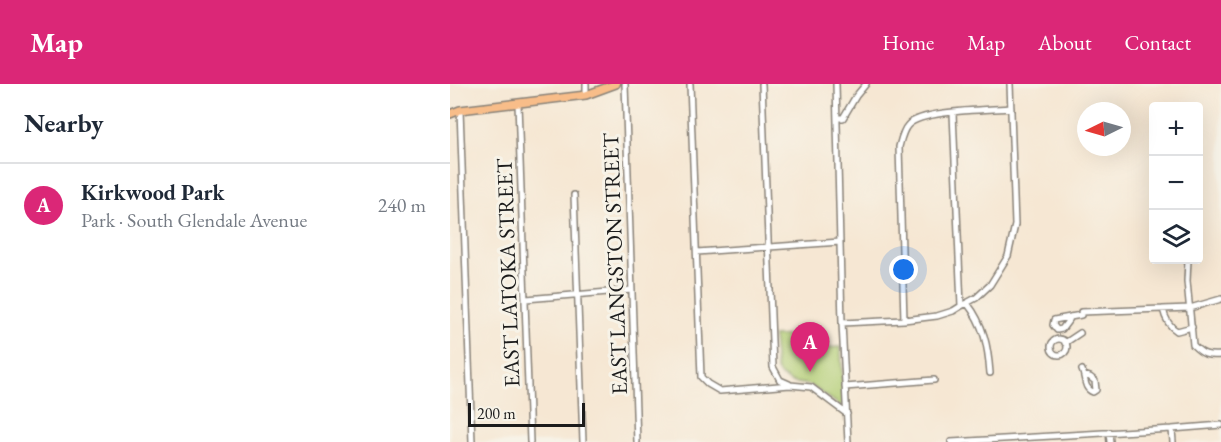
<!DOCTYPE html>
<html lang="en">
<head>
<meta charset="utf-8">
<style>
	body { margin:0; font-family:"EB Garamond",serif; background:#f6f6f7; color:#1f2937 }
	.controls { position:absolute; right:18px; top:18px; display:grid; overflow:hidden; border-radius:6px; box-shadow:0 6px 24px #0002 }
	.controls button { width:54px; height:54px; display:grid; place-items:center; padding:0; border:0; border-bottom:2px solid #e0e1e3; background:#fff; color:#1f2937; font:30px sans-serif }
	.compass { position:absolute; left:627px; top:18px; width:54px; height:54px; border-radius:50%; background:#fff; box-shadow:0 6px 24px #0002; rotate:265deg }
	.scale { position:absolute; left:18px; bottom:15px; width:117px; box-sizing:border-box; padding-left:6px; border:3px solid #1c1c1c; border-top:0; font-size:16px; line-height:21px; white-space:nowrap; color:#1c1c1c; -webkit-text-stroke:4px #f7f3e8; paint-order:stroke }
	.you { position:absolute; left:454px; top:186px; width:21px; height:21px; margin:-15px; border:4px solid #fff; border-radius:50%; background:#1a73e8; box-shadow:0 0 0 9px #1a73e833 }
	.badge { display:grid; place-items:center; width:39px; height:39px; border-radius:50%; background:#db2777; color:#fff; font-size:20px; font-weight:700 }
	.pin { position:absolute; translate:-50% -50px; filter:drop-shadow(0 2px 3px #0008) }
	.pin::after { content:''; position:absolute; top:32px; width:21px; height:18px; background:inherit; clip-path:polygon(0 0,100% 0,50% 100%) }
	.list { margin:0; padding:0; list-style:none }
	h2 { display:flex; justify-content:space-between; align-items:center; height:78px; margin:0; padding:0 24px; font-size:26px }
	h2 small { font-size:20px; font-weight:400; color:#747a83 }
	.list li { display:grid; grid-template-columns:39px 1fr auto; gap:18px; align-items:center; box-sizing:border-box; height:84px; padding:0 24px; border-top:2px solid #e0e1e3 }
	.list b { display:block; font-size:22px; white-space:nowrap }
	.list p { margin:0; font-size:20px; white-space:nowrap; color:#747a83 }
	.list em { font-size:20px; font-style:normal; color:#747a83 }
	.icon { flex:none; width:33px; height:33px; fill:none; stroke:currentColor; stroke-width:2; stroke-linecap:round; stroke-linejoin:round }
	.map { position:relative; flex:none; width:771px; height:358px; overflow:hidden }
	header { display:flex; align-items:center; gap:36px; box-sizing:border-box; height:84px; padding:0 30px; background:#db2777; color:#fff }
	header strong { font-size:28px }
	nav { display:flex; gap:33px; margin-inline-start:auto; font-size:21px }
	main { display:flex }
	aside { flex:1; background:#fff }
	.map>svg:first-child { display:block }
	.green { fill:#b2ce75; stroke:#677548; stroke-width:1.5 }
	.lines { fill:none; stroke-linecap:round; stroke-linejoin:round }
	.minor-casing { stroke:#898278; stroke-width:8 }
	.major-casing { stroke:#898278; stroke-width:10 }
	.minor { stroke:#fff; stroke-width:5 }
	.major { stroke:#f8bd89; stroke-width:7 }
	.labels { text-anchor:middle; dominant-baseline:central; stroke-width:6; stroke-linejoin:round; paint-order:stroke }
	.street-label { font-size:22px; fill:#1c1c1c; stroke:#f7f3e8 }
</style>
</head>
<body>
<header>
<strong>Map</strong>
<nav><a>Home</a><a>Map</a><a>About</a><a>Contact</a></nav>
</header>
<main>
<aside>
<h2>Nearby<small></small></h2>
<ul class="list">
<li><span class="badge">A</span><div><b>Kirkwood Park</b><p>Park · South Glendale Avenue</p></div><em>240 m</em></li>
</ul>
</aside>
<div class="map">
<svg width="771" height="358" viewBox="0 0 771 358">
	<rect width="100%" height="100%" fill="#f7f3e8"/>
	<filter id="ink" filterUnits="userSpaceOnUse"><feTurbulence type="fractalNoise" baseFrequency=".0167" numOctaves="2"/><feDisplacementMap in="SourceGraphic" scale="12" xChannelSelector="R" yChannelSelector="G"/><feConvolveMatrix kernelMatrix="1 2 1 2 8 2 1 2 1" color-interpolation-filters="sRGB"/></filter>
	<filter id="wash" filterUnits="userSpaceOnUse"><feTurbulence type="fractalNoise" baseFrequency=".008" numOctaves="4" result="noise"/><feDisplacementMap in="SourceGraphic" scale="24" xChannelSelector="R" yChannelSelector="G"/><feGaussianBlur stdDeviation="1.35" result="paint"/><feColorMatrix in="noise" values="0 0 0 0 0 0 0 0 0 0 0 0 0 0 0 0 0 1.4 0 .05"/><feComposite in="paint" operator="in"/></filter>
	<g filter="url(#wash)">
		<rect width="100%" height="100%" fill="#f6e7d3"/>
		<path class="green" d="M 355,251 L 358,265 L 391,263 L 393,322 L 391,322 L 360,301 L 341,298 L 330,291 L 326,285 L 323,252 Z"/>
	</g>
	<g filter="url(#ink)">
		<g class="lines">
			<defs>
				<path id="minor" d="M 136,0 L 136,11
					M 175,0 L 187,358
					M 240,0 L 251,293 L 258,300 L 270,307 L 340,301 L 361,303 L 397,330
					M 312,0 L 323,283 L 330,296 L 339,300
					M 386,0 L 392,239 L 398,358
					M 68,20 L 80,358
					M 10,26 L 22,358
					M 503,29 L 511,222
					M 387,34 L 393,34 L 406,12 L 416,0
					M 124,111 L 133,358
					M 247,168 L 390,158
					M 738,176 L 737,197 L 743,261 C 753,271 757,272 771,271
					M 76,215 L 182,206
					M 517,219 C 534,241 538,262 540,289
					M 713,225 C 715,234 718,242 727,247 L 742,243
					M 631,228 L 740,224 L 771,215
					M 621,233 L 612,245 L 607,246 L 603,241 L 604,236 L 631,231
					M 454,236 L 449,63 C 451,55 453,46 458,41 C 472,26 539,26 561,24
					M 392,239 L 454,236 L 487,232 L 503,227 L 511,222 L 526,214 L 540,201 L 558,172 L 565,141 L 560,0
					M601 263a8 8 0 1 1 16 0a8 8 0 1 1-16 0Z
					M 615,259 L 630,249
					M 632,286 C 636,294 633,304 643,308 L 646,306 L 645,297 L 640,293 L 634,291
					M 395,303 L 484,296
					M 722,345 L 723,358
					M 659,348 L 660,358
					M 501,358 L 722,345 L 771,341"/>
				<path id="major" d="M 0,30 L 10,26 L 136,11 L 166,0"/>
			</defs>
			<use href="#minor" class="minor-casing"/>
			<use href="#major" class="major-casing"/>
			<use href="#minor" class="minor"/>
			<use href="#major" class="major"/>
		</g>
	</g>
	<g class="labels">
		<g class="street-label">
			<text transform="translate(165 180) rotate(-92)">EAST LANGSTON STREET</text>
			<text transform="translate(58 189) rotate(-92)">EAST LATOKA STREET</text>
		</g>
	</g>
</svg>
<div class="controls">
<button>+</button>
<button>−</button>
<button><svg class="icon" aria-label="layers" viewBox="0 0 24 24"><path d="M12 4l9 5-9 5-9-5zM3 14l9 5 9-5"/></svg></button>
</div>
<svg class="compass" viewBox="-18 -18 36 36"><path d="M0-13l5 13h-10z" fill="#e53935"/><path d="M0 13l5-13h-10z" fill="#747a83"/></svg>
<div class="scale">200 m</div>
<div class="you"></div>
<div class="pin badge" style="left:360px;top:288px">A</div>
</div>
</main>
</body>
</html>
